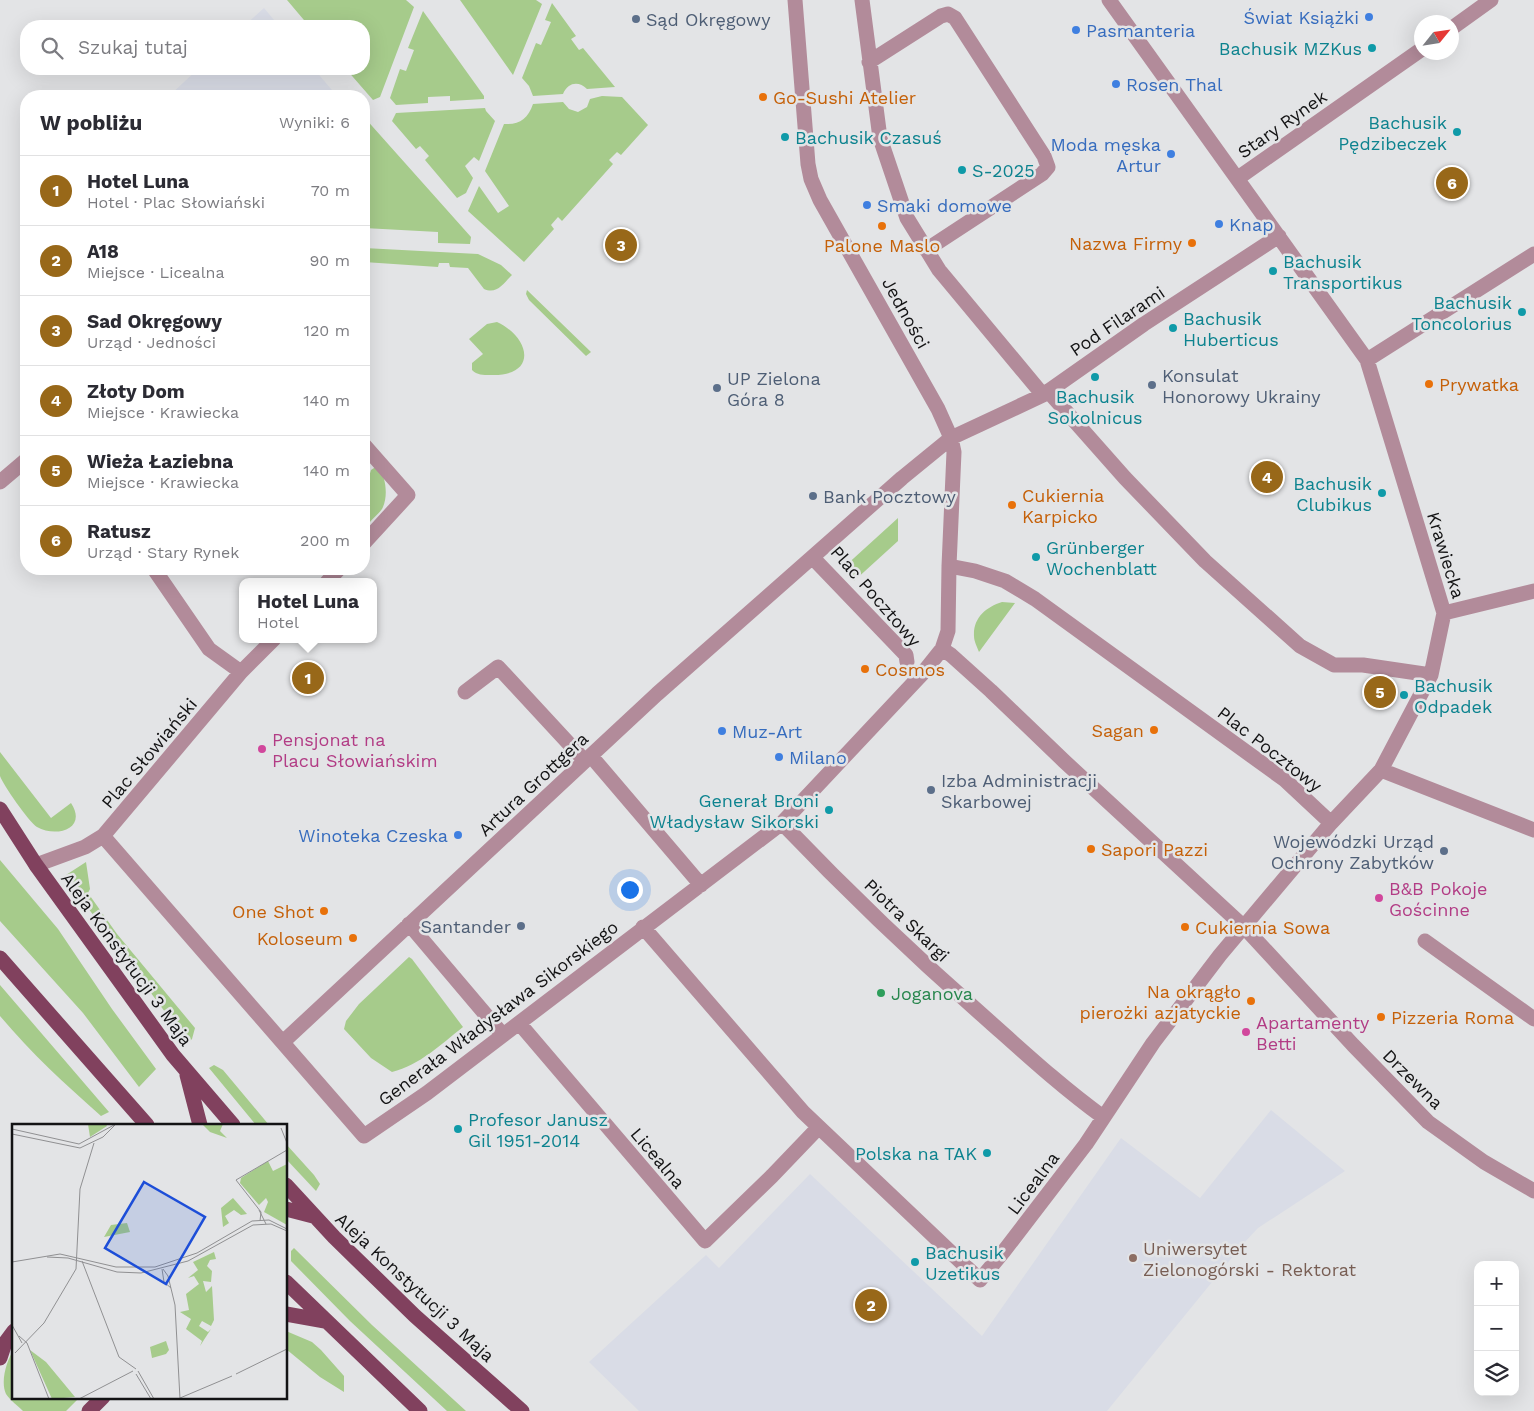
<!DOCTYPE html>
<html lang="pl">
<head>
<meta charset="utf-8">
<style>
	body { margin:0; font-family:"Work Sans",sans-serif; background:#f7f7f7; color:#2b2b33 }
	.controls { position:absolute; right:15px; bottom:15px; display:grid; overflow:hidden; border-radius:10px; box-shadow:0 5px 20px #0002 }
	.controls button { width:45px; height:45px; display:grid; place-items:center; padding:0; border:0; border-bottom:1px solid #e1e1e2; background:#fff; color:#2b2b33; font:25px sans-serif }
	.compass { position:absolute; left:1414px; top:15px; width:45px; height:45px; border-radius:50%; background:#fff; box-shadow:0 5px 20px #0002; rotate:60deg }
	.you { position:absolute; left:629px; top:889px; width:18px; height:18px; margin:-12px; border:4px solid #fff; border-radius:50%; background:#1a73e8; box-shadow:0 0 0 8px #1a73e833 }
	.badge { display:grid; place-items:center; width:32px; height:32px; border-radius:50%; background:#986819; color:#fff; font-size:16px; font-weight:700 }
	.pin { position:absolute; translate:-50% -50%; border:2px solid #fff; box-shadow:0 1px 5px #0006 }
	.popup { position:absolute; left:239px; top:578px; width:138px; height:65px; box-sizing:border-box; display:grid; place-content:center; border-radius:10px; background:#fff; filter:drop-shadow(0 1px 4px #0005); font-size:16px; white-space:nowrap; color:#7c7c81 }
	.popup b { font-size:19px; color:#2b2b33 }
	.popup::after { content:''; position:absolute; left:50%; top:100%; margin-left:-10px; border:10px solid transparent; border-top-color:#fff }
	.list { margin:0; padding:0; list-style:none }
	h2 { display:flex; justify-content:space-between; align-items:center; height:65px; margin:0; padding:0 20px; font-size:21px }
	h2 small { font-size:16px; font-weight:400; color:#7c7c81 }
	.list li { display:grid; grid-template-columns:32px 1fr auto; gap:15px; align-items:center; box-sizing:border-box; height:70px; padding:0 20px; border-top:1px solid #e1e1e2 }
	.list b { display:block; font-size:19px; white-space:nowrap }
	.list p { margin:0; font-size:16px; white-space:nowrap; color:#7c7c81 }
	.list em { font-size:16px; font-style:normal; color:#7c7c81 }
	.icon { flex:none; width:28px; height:28px; fill:none; stroke:currentColor; stroke-width:2; stroke-linecap:round; stroke-linejoin:round }
	.map { position:relative; flex:none; width:1534px; height:1411px; overflow:hidden }
	.search { position:absolute; background:#fff; box-shadow:0 5px 20px #0002; left:20px; top:20px; width:350px; height:55px; display:flex; align-items:center; gap:12px; box-sizing:border-box; padding:0 18px; border-radius:20px; color:#7c7c81; font-size:19px }
	.panel { position:absolute; background:#fff; box-shadow:0 5px 20px #0002; left:20px; top:90px; width:350px; height:485px; border-radius:20px }
	.map>svg:first-child { display:block }
	.built { fill:#d9dce6 }
	.green { fill:#a6cb8b }
	.lines { fill:none; stroke-linecap:round; stroke-linejoin:round }
	.minor { stroke:#b28b9a; stroke-width:15 }
	.major { stroke:#81415e; stroke-width:15 }
	.shop-dot { fill:#3f7fe0; stroke:#e3e4e6; stroke-width:2 }
	.service-dot { fill:#5c6f8a; stroke:#e3e4e6; stroke-width:2 }
	.culture-dot { fill:#0f9aa8; stroke:#e3e4e6; stroke-width:2 }
	.food-dot { fill:#e8710a; stroke:#e3e4e6; stroke-width:2 }
	.hotel-dot { fill:#d1479c; stroke:#e3e4e6; stroke-width:2 }
	.leisure-dot { fill:#2e9e5b; stroke:#e3e4e6; stroke-width:2 }
	.education-dot { fill:#8d6e63; stroke:#e3e4e6; stroke-width:2 }
	.labels { text-anchor:middle; dominant-baseline:central; stroke-width:5; stroke-linejoin:round; paint-order:stroke }
	.shop-label { font-size:18px; fill:#366cbe; stroke:#e3e4e6; text-anchor:start }
	.service-label { font-size:18px; fill:#4e5e75; stroke:#e3e4e6; text-anchor:start }
	.culture-label { font-size:18px; fill:#0d838f; stroke:#e3e4e6; text-anchor:start }
	.food-label { font-size:18px; fill:#c56008; stroke:#e3e4e6; text-anchor:start }
	.street-label { font-size:18px; fill:#131314; stroke:#e3e4e6 }
	.hotel-label { font-size:18px; fill:#b23c85; stroke:#e3e4e6; text-anchor:start }
	.leisure-label { font-size:18px; fill:#27864d; stroke:#e3e4e6; text-anchor:start }
	.education-label { font-size:18px; fill:#785e54; stroke:#e3e4e6; text-anchor:start }
	.inset-road { fill:none; stroke:#909092; stroke-width:1 }
	.view { fill:#1d4ed8; fill-opacity:0.15; stroke:#1d4ed8; stroke-width:2.5 }
	.inset-edge { fill:none; stroke:#131314; stroke-width:2.5 }
</style>
</head>
<body>
<div class="map">
<svg width="1534" height="1411" viewBox="0 0 1534 1411">
	<rect width="100%" height="100%" fill="#e3e4e6"/>
	<path class="built" d="M 264,8 L 279,26 L 244,26 Z
		M 198,69 L 314,69 L 337,96 L 169,96 Z
		M 1271,1110 L 1345,1171 L 1258,1228 L 1243,1244 L 1107,1411 L 639,1411 L 589,1362 L 706,1255 L 719,1268 L 810,1174 L 982,1336 L 1121,1138 L 1200,1198 Z"/>
	<path class="green" d="M 287,0 L 406,0 L 414,7 L 380,97 L 373,100 L 346,69 L 364,69 L 364,26 L 309,26 Z
		M 460,0 L 536,0 L 542,4 L 513,75 Z
		M 552,3 L 576,36 L 571,39 L 579,50 L 583,48 L 615,87 L 587,89 C 579,81 568,82 563,94 L 533,96 L 529,86 L 522,78 L 536,43 L 541,45 L 551,22 L 545,20 Z
		M 423,11 L 484,96 L 484,99 L 450,101 L 450,96 L 428,97 L 428,103 L 396,105 L 390,98 L 400,69 L 406,71 L 414,50 L 408,48 Z
		M 602,96 L 622,97 L 648,125 L 621,155 L 617,152 L 609,160 L 613,164 L 562,221 L 558,217 L 551,225 L 554,229 L 524,262 L 468,211 L 479,186 L 498,213 L 509,206 L 485,171 L 504,124 C 519,125 528,119 533,104 L 563,102 L 569,109 L 578,112 L 587,107 L 590,99 Z
		M 485,108 L 486,111 L 495,121 L 479,161 L 474,157 L 465,166 L 473,178 L 466,193 L 457,198 L 425,160 L 429,156 L 420,146 L 416,149 L 392,121 L 396,113 Z
		M 364,117 L 471,237 L 470,244 L 438,243 L 438,232 L 364,228 Z
		M 364,248 L 478,254 L 501,265 L 512,275 C 504,283 497,295 484,289 L 468,268 L 450,267 L 449,263 L 439,263 L 438,267 L 364,262 Z
		M 527,290 L 591,352 L 586,356 L 529,300 L 526,294 Z
		M 497,322 C 531,338 538,377 490,375 C 483,375 477,375 472,370 L 472,363 L 483,354 L 469,339 L 487,324 Z
		M 374,468 L 379,468 C 386,478 388,495 383,507 C 381,512 374,517 370,522 L 364,522 L 364,487 L 366,487 L 371,470 Z
		M 898,518 L 898,541 L 854,581 L 843,568 Z
		M 1002,602 L 1015,603 L 979,652 C 977,647 974,641 974,636 C 973,618 986,607 1002,602 Z
		M 0,752 L 51,818 L 71,803 C 88,829 56,838 37,827 C 29,822 3,785 0,776 C 0,769 0,760 0,752 Z
		M 0,860 L 58,929 L 112,1009 L 156,1069 L 139,1087 L 83,1013 L 0,921 Z
		M 86,862 L 90,889 L 88,893 L 117,934 L 195,1028 L 192,1039 L 188,1043 L 88,908 L 66,875 Z
		M 409,957 L 412,959 L 463,1027 C 440,1045 420,1065 392,1072 L 371,1058 L 344,1029 L 346,1021 L 359,1004 Z
		M 0,985 L 109,1112 L 101,1116 C 64,1083 32,1054 0,1016 Z
		M 214,1065 L 223,1070 L 269,1125 L 256,1125 L 209,1068 Z
		M 286,1144 L 314,1175 L 320,1184 L 316,1191 L 286,1159 Z
		M 294,1248 L 372,1325 L 466,1411 L 447,1411 L 350,1321 L 291,1261 L 291,1251 Z
		M 286,1331 L 312,1342 L 321,1350 L 344,1376 L 344,1392 L 320,1377 L 286,1349 Z
		M 14,1349 L 14,1397 L 80,1397 L 66,1411 L 23,1411 C 18,1406 10,1400 6,1394 C 0,1381 7,1360 14,1349 Z"/>
	<g class="lines">
		<path class="minor" d="M 862,0 L 880,138 L 907,218 L 939,270 L 1043,395
			M 1109,0 L 1367,360 L 1534,254
			M 1452,28 L 1491,0
			M 869,62 L 941,16 L 948,14 L 955,18 L 1044,156 L 1048,167 L 1042,174 L 926,250
			M 1238,178 L 1422,49
			M 1048,391 L 1125,478 L 1205,561 L 1300,646 L 1334,665 L 1363,665 L 1431,675
			M 364,445 L 408,495 L 364,543
			M 0,482 L 26,460
			M 813,558 L 906,655 L 907,662
			M 949,566 L 975,571 L 1005,581 L 1035,599 L 1285,780 L 1331,823
			M 154,569 L 209,649 L 241,672
			M 327,582 L 339,569
			M 1444,613 L 1534,591
			M 942,649 L 951,655 L 991,691 L 1064,761 L 1244,927 L 1353,1045 L 1428,1122 L 1484,1162 L 1534,1191
			M 465,692 L 498,667 L 585,761
			M 591,756 L 701,885
			M 1381,770 L 1534,830
			M 782,823 C 848,892 918,959 990,1022 C 1027,1055 1063,1088 1103,1117
			M 103,836 L 364,1136 L 427,1093 L 782,823 L 922,674 L 942,649 L 948,631 L 949,566 L 954,452 L 951,438 L 938,409 L 820,200 L 811,179 L 808,164 L 795,0
			M 36,865 L 85,847 L 103,836 L 241,672 L 274,639
			M 409,924 L 503,1035
			M 643,927 L 803,1112 L 980,1280 L 1004,1251 L 1086,1144 L 1153,1043 L 1220,955 L 1331,823 L 1381,770 L 1431,675 L 1444,613 L 1367,360
			M 1425,941 L 1534,1019
			M 519,1023 L 705,1241 L 772,1176 L 818,1128
			M 283,1042 L 657,694 L 902,478 L 951,438 L 1043,395 L 1144,324 L 1279,236"/>
		<path class="major" d="M 0,809 L 36,865 L 173,1055 L 233,1125
			M 0,958 L 147,1125
			M 187,1075 L 200,1125
			M 286,1185 L 334,1237 L 415,1316 L 522,1411
			M 286,1209 L 313,1216
			M 286,1282 L 420,1411
			M 286,1314 L 325,1321
			M 0,1358 L 5,1343 L 14,1331
			M 89,1411 L 103,1397"/>
	</g>
	<g class="shop-dot">
		<circle cx="1369" cy="17" r="5"/>
		<circle cx="1076" cy="30" r="5"/>
		<circle cx="1116" cy="84" r="5"/>
		<circle cx="1171" cy="154" r="5"/>
		<circle cx="867" cy="205" r="5"/>
		<circle cx="1219" cy="224" r="5"/>
		<circle cx="722" cy="731" r="5"/>
		<circle cx="779" cy="757" r="5"/>
		<circle cx="458" cy="835" r="5"/>
	</g>
	<g class="service-dot">
		<circle cx="636" cy="19" r="5"/>
		<circle cx="1152" cy="385" r="5"/>
		<circle cx="717" cy="388" r="5"/>
		<circle cx="813" cy="496" r="5"/>
		<circle cx="931" cy="790" r="5"/>
		<circle cx="1444" cy="851" r="5"/>
		<circle cx="521" cy="926" r="5"/>
	</g>
	<g class="culture-dot">
		<circle cx="1372" cy="48" r="5"/>
		<circle cx="1457" cy="132" r="5"/>
		<circle cx="785" cy="137" r="5"/>
		<circle cx="962" cy="170" r="5"/>
		<circle cx="1273" cy="271" r="5"/>
		<circle cx="1522" cy="312" r="5"/>
		<circle cx="1173" cy="328" r="5"/>
		<circle cx="1095" cy="377" r="5"/>
		<circle cx="1382" cy="493" r="5"/>
		<circle cx="1036" cy="557" r="5"/>
		<circle cx="1404" cy="695" r="5"/>
		<circle cx="829" cy="810" r="5"/>
		<circle cx="458" cy="1129" r="5"/>
		<circle cx="987" cy="1153" r="5"/>
		<circle cx="915" cy="1262" r="5"/>
	</g>
	<g class="food-dot">
		<circle cx="763" cy="97" r="5"/>
		<circle cx="882" cy="226" r="5"/>
		<circle cx="1192" cy="243" r="5"/>
		<circle cx="1429" cy="384" r="5"/>
		<circle cx="1012" cy="505" r="5"/>
		<circle cx="865" cy="669" r="5"/>
		<circle cx="1154" cy="730" r="5"/>
		<circle cx="1091" cy="849" r="5"/>
		<circle cx="324" cy="911" r="5"/>
		<circle cx="1185" cy="927" r="5"/>
		<circle cx="353" cy="938" r="5"/>
		<circle cx="1251" cy="1001" r="5"/>
		<circle cx="1381" cy="1017" r="5"/>
	</g>
	<g class="hotel-dot">
		<circle cx="262" cy="749" r="5"/>
		<circle cx="1379" cy="898" r="5"/>
		<circle cx="1246" cy="1032" r="5"/>
	</g>
	<circle class="leisure-dot" cx="881" cy="993" r="5"/>
	<circle class="education-dot" cx="1133" cy="1258" r="5"/>
	<g class="labels">
		<g class="shop-label">
			<text x="1359" y="17" text-anchor="end">Świat Książki</text>
			<text x="1086" y="30">Pasmanteria</text>
			<text x="1126" y="84">Rosen Thal</text>
			<text x="1161" y="144" text-anchor="end">Moda męska<tspan x="1161" dy="21">Artur</tspan></text>
			<text x="877" y="205">Smaki domowe</text>
			<text x="1229" y="224">Knap</text>
			<text x="732" y="731">Muz-Art</text>
			<text x="789" y="757">Milano</text>
			<text x="448" y="835" text-anchor="end">Winoteka Czeska</text>
		</g>
		<g class="service-label">
			<text x="646" y="19">Sąd Okręgowy</text>
			<text x="1162" y="375">Konsulat<tspan x="1162" dy="21">Honorowy Ukrainy</tspan></text>
			<text x="727" y="378">UP Zielona<tspan x="727" dy="21">Góra 8</tspan></text>
			<text x="823" y="496">Bank Pocztowy</text>
			<text x="941" y="780">Izba Administracji<tspan x="941" dy="21">Skarbowej</tspan></text>
			<text x="1434" y="841" text-anchor="end">Wojewódzki Urząd<tspan x="1434" dy="21">Ochrony Zabytków</tspan></text>
			<text x="511" y="926" text-anchor="end">Santander</text>
		</g>
		<g class="culture-label">
			<text x="1362" y="48" text-anchor="end">Bachusik MZKus</text>
			<text x="1447" y="122" text-anchor="end">Bachusik<tspan x="1447" dy="21">Pędzibeczek</tspan></text>
			<text x="795" y="137">Bachusik Czasuś</text>
			<text x="972" y="170">S-2025</text>
			<text x="1283" y="261">Bachusik<tspan x="1283" dy="21">Transportikus</tspan></text>
			<text x="1512" y="302" text-anchor="end">Bachusik<tspan x="1512" dy="21">Toncolorius</tspan></text>
			<text x="1183" y="318">Bachusik<tspan x="1183" dy="21">Huberticus</tspan></text>
			<text x="1095" y="396" text-anchor="middle">Bachusik<tspan x="1095" dy="21">Sokolnicus</tspan></text>
			<text x="1372" y="483" text-anchor="end">Bachusik<tspan x="1372" dy="21">Clubikus</tspan></text>
			<text x="1046" y="547">Grünberger<tspan x="1046" dy="21">Wochenblatt</tspan></text>
			<text x="1414" y="685">Bachusik<tspan x="1414" dy="21">Odpadek</tspan></text>
			<text x="819" y="800" text-anchor="end">Generał Broni<tspan x="819" dy="21">Władysław Sikorski</tspan></text>
			<text x="468" y="1119">Profesor Janusz<tspan x="468" dy="21">Gil 1951-2014</tspan></text>
			<text x="977" y="1153" text-anchor="end">Polska na TAK</text>
			<text x="925" y="1252">Bachusik<tspan x="925" dy="21">Uzetikus</tspan></text>
		</g>
		<g class="food-label">
			<text x="773" y="97">Go-Sushi Atelier</text>
			<text x="1182" y="243" text-anchor="end">Nazwa Firmy</text>
			<text x="882" y="245" text-anchor="middle">Palone Maslo</text>
			<text x="1439" y="384">Prywatka</text>
			<text x="1022" y="495">Cukiernia<tspan x="1022" dy="21">Karpicko</tspan></text>
			<text x="875" y="669">Cosmos</text>
			<text x="1144" y="730" text-anchor="end">Sagan</text>
			<text x="1101" y="849">Sapori Pazzi</text>
			<text x="314" y="911" text-anchor="end">One Shot</text>
			<text x="1195" y="927">Cukiernia Sowa</text>
			<text x="343" y="938" text-anchor="end">Koloseum</text>
			<text x="1241" y="991" text-anchor="end">Na okrągło<tspan x="1241" dy="21">pierożki azjatyckie</tspan></text>
			<text x="1391" y="1017">Pizzeria Roma</text>
		</g>
		<g class="street-label">
			<text transform="translate(1282 124) rotate(-35)">Stary Rynek</text>
			<text transform="translate(906 313) rotate(61)">Jedności</text>
			<text transform="translate(1117 321) rotate(-34)">Pod Filarami</text>
			<text transform="translate(1446 555) rotate(73)">Krawiecka</text>
			<text transform="translate(876 596) rotate(49)">Plac Pocztowy</text>
			<text transform="translate(1270 749) rotate(38)">Plac Pocztowy</text>
			<text transform="translate(149 753) rotate(-50)">Plac Słowiański</text>
			<text transform="translate(533 784) rotate(-43)">Artura Grottgera</text>
			<text transform="translate(907 920) rotate(44)">Piotra Skargi</text>
			<text transform="translate(127 959) rotate(54)">Aleja Konstytucji 3 Maja</text>
			<text transform="translate(498 1013) rotate(-37)">Generała Władysława Sikorskiego</text>
			<text transform="translate(1413 1079) rotate(45)">Drzewna</text>
			<text transform="translate(658 1158) rotate(50)">Licealna</text>
			<text transform="translate(1033 1183) rotate(-53)">Licealna</text>
			<text transform="translate(415 1287) rotate(43)">Aleja Konstytucji 3 Maja</text>
		</g>
		<g class="hotel-label">
			<text x="272" y="739">Pensjonat na<tspan x="272" dy="21">Placu Słowiańskim</tspan></text>
			<text x="1389" y="888">B&amp;B Pokoje<tspan x="1389" dy="21">Gościnne</tspan></text>
			<text x="1256" y="1022">Apartamenty<tspan x="1256" dy="21">Betti</tspan></text>
		</g>
		<g class="leisure-label">
			<text x="891" y="993">Joganova</text>
		</g>
		<g class="education-label">
			<text x="1143" y="1248">Uniwersytet<tspan x="1143" dy="21">Zielonogórski - Rektorat</tspan></text>
		</g>
	</g>
	<g transform="translate(12 1124)">
		<rect width="275" height="275" fill="#e3e4e6"/>
		<path d="M 76,0 L 94,0 L 95,2 L 78,13 ZM 190,0 L 211,0 L 208,7 L 215,14 L 198,8 ZM 256,37 L 261,47 L 275,40 L 275,101 L 252,88 L 256,78 L 254,74 L 247,81 L 228,59 L 229,54 ZM 221,74 L 235,90 L 229,91 L 222,86 L 213,92 L 217,99 L 211,103 L 209,84 ZM 115,99 L 118,108 L 92,113 L 99,101 ZM 202,128 L 204,135 L 198,136 L 195,142 L 200,147 L 199,158 L 191,157 L 194,168 L 200,162 L 202,196 L 199,202 L 190,197 L 187,202 L 196,208 L 199,205 L 188,222 L 190,217 L 174,205 L 179,195 L 168,188 L 177,186 L 174,170 L 187,160 L 182,152 L 176,154 L 186,146 L 181,138 ZM 154,217 L 157,226 L 154,230 L 140,234 L 138,223 ZM 18,226 L 34,238 L 63,273 L 40,275 Z" fill="#a6cb8b"/>
		<path class="inset-road" d="M 269,4 L 275,19M 0,5 L 67,20 L 102,1M 0,10 L 68,24 L 91,13 L 104,0M 247,86 L 254,100M 248,97 L 249,88 L 224,56 L 275,26M 35,133 L 56,134 L 105,148 L 129,149 L 176,137 L 241,101 L 259,100 L 275,107M 70,137 L 107,233 L 124,245M 0,138 L 48,130 L 104,143 L 143,143 L 185,129 L 240,97 L 257,96 L 275,105M 150,145 L 152,158 L 159,164M 151,145 L 156,152 L 163,181 L 168,275M 0,201 L 10,219M 7,212 L 15,219 L 37,275M 3,229 L 32,199 L 64,145 L 68,65 L 82,19M 126,247 L 142,275M 124,250 L 139,275M 224,250 L 275,225M 168,274 L 220,252M 67,275 L 121,247"/>
		<path class="view" d="M 132,58 L 193,93 L 154,160 L 93,124 Z"/>
		<rect width="275" height="275" class="inset-edge"/>
	</g>
</svg>
<div class="controls">
<button>+</button>
<button>−</button>
<button><svg class="icon" aria-label="layers" viewBox="0 0 24 24"><path d="M12 4l9 5-9 5-9-5zM3 14l9 5 9-5"/></svg></button>
</div>
<svg class="compass" viewBox="-18 -18 36 36"><path d="M0-13l5 13h-10z" fill="#e53935"/><path d="M0 13l5-13h-10z" fill="#7c7c81"/></svg>
<div class="you"></div>
<div class="pin badge" style="left:308px;top:678px">1</div>
<div class="popup"><b>Hotel Luna</b>Hotel</div>
<div class="pin badge" style="left:871px;top:1305px">2</div>
<div class="pin badge" style="left:621px;top:245px">3</div>
<div class="pin badge" style="left:1267px;top:477px">4</div>
<div class="pin badge" style="left:1380px;top:692px">5</div>
<div class="pin badge" style="left:1452px;top:183px">6</div>
<div class="search"><svg class="icon" aria-label="search" viewBox="0 0 24 24"><circle cx="10" cy="10" r="6"/><path d="M15 15l6 6"/></svg>Szukaj tutaj</div>
<section class="panel">
<h2>W pobliżu<small>Wyniki: 6</small></h2>
<ul class="list">
<li><span class="badge">1</span><div><b>Hotel Luna</b><p>Hotel · Plac Słowiański</p></div><em>70 m</em></li>
<li><span class="badge">2</span><div><b>A18</b><p>Miejsce · Licealna</p></div><em>90 m</em></li>
<li><span class="badge">3</span><div><b>Sad Okręgowy</b><p>Urząd · Jedności</p></div><em>120 m</em></li>
<li><span class="badge">4</span><div><b>Złoty Dom</b><p>Miejsce · Krawiecka</p></div><em>140 m</em></li>
<li><span class="badge">5</span><div><b>Wieża Łaziebna</b><p>Miejsce · Krawiecka</p></div><em>140 m</em></li>
<li><span class="badge">6</span><div><b>Ratusz</b><p>Urząd · Stary Rynek</p></div><em>200 m</em></li>
</ul>
</section>
</div>
</body>
</html>
